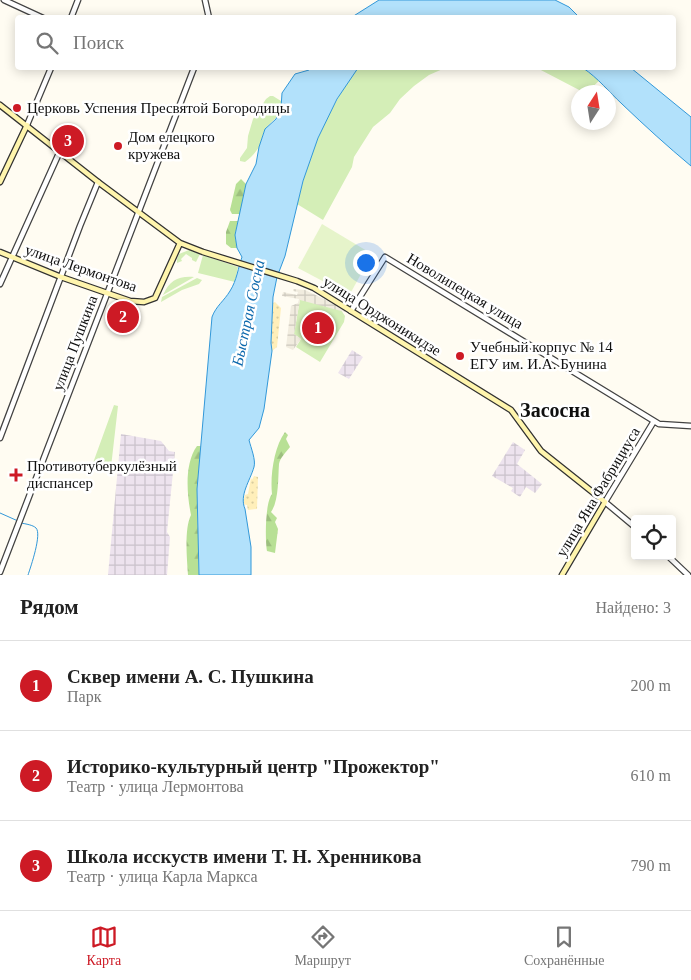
<!DOCTYPE html>
<html lang="ru">
<head>
<meta charset="utf-8">
<style>
	body { margin:0; font-family:"Times New Roman",serif; background:#f6f6f6; color:#222 }
	.controls { position:absolute; right:15px; bottom:15px; display:grid; overflow:hidden; border-radius:5px; box-shadow:0 2px 12px #0003 }
	.controls button { width:45px; height:45px; display:grid; place-items:center; padding:0; border:0; border-bottom:1px solid #e0e0e0; background:#fff; color:#222; font:25px sans-serif }
	.compass { position:absolute; left:571px; top:85px; width:45px; height:45px; border-radius:50%; background:#fff; box-shadow:0 2px 12px #0003; rotate:12deg }
	.you { position:absolute; left:365px; top:262px; width:18px; height:18px; margin:-12px; border:4px solid #fff; border-radius:50%; background:#1a73e8; box-shadow:0 0 0 8px #1a73e833 }
	.badge { display:grid; place-items:center; width:32px; height:32px; border-radius:50%; background:#cd1a25; color:#fff; font-size:16px; font-weight:700 }
	.pin { position:absolute; translate:-50% -50%; border:2px solid #fff; box-shadow:0 1px 5px #0006 }
	.list { margin:0; padding:0; list-style:none }
	h2 { display:flex; justify-content:space-between; align-items:center; height:65px; margin:0; padding:0 20px; font-size:21px }
	h2 small { font-size:16px; font-weight:400; color:#767676 }
	.list li { display:grid; grid-template-columns:32px 1fr auto; gap:15px; align-items:center; box-sizing:border-box; height:90px; padding:0 20px; border-top:1px solid #e0e0e0 }
	.list b { display:block; font-size:19px; white-space:nowrap }
	.list p { margin:0; font-size:16px; white-space:nowrap; color:#767676 }
	.list em { font-size:16px; font-style:normal; color:#767676 }
	.icon { flex:none; width:28px; height:28px; fill:none; stroke:currentColor; stroke-width:2; stroke-linecap:round; stroke-linejoin:round }
	.map { position:relative; flex:none; width:691px; height:575px; overflow:hidden }
	.search { position:absolute; background:#fff; box-shadow:0 2px 12px #0003; left:15px; right:15px; top:15px; height:55px; display:flex; align-items:center; gap:12px; box-sizing:border-box; padding:0 18px; border-radius:5px; color:#767676; font-size:19px }
	.sheet { height:335px; background:#fff }
	nav { display:flex; justify-content:space-around; align-items:center; box-sizing:border-box; height:70px; border-top:1px solid #e0e0e0; background:#fff; font-size:14px; color:#767676 }
	nav a { display:grid; justify-items:center; gap:2px }
	nav .on { color:#cd1a25 }
	.map>svg:first-child { display:block }
	.industrial { fill:url(#industrial-grid) }
	.grass { fill:#d4eeb7 }
	.forest { fill:url(#forest-firs) }
	.sand { fill:url(#sand-dots) }
	.pitch { fill:#e6f4ca }
	.plaza { fill:url(#plaza-grid) }
	.water { fill:#b2e1fb; stroke:#3298d9 }
	.lines { fill:none; stroke-linecap:round; stroke-linejoin:round }
	.stream { stroke:#3298d9; stroke-width:1 }
	.tertiary-casing { stroke:#424242; stroke-width:7 }
	.secondary-casing { stroke:#313131; stroke-width:7 }
	.tertiary { stroke:#fff; stroke-width:4.5 }
	.secondary { stroke:#fff5ad; stroke-width:4.5 }
	.poi-dot { fill:#cd1a25; stroke:#fff; stroke-width:2 }
	.labels { text-anchor:middle; dominant-baseline:central; stroke-width:5; stroke-linejoin:round; paint-order:stroke }
	.poi-label { font-size:15px; fill:#0f0f0f; stroke:#fff; text-anchor:start }
	.street-label { font-size:15px; fill:#0f0f0f; stroke:#fff }
	.water-label { font-size:16px; font-style:italic; fill:#0d69ad; stroke:#fff }
	.district-label { font-size:20px; font-weight:bold; fill:#0f0f0f; stroke:#fff }
</style>
</head>
<body>
<div class="map">
<svg width="691" height="575" viewBox="0 0 691 575">
	<defs>
		<pattern id="industrial-grid" width="8" height="8" patternUnits="userSpaceOnUse" patternTransform="scale(1.25)"><rect width="8" height="8" fill="#ede3ee"/><path d="M0 4h8M4 0v8" fill="none" stroke="#cac2cb"/></pattern>
		<pattern id="forest-firs" width="22" height="20" patternUnits="userSpaceOnUse" patternTransform="scale(1.25)"><rect width="22" height="20" fill="#b8e095"/><path d="M5 1l3.5 6h-7zM16 11l3.5 6h-7z" fill="#9dbf7f"/></pattern>
		<pattern id="sand-dots" width="8" height="8" patternUnits="userSpaceOnUse" patternTransform="scale(1.25)"><rect width="8" height="8" fill="#ffefba"/><path d="M2 2h.1M6 6h.1" fill="none" stroke="#d9cc9f" stroke-width="1.8" stroke-linecap="round"/></pattern>
		<pattern id="plaza-grid" width="8" height="8" patternUnits="userSpaceOnUse" patternTransform="scale(1.25)"><rect width="8" height="8" fill="#f1ecdf"/><path d="M0 4h8M4 0v8" fill="none" stroke="#cdc9be"/></pattern>
	</defs>
	<rect width="100%" height="100%" fill="#fffcf2"/>
	<path class="industrial" d="M 352,350 L 363,357 L 349,379 L 338,373 Z
		M 121,434 L 161,441 L 169,451 L 175,452 L 167,532 L 170,537 L 167,575 L 108,575 Z
		M 513,442 L 525,450 L 517,464 L 542,484 L 535,493 L 526,487 L 520,497 L 511,491 L 513,488 L 492,476 Z"/>
	<path class="grass" d="M 358,68 L 445,68 L 429,75 L 414,86 L 400,99 L 390,113 L 373,127 L 354,157 L 352,167 L 323,220 L 297,204 C 306,168 318,132 337,100 C 343,88 351,78 358,68 Z
		M 537,68 L 583,68 L 600,80 L 587,92 L 583,92 Z
		M 270,96 L 273,96 L 281,101 C 282,117 275,117 266,128 C 262,133 262,141 259,147 C 255,153 251,158 245,162 L 240,161 L 240,158 L 247,148 L 248,136 L 253,119 L 266,99 Z
		M 189,250 L 200,254 L 196,262 L 192,260 L 192,258 L 186,254 L 181,259 L 182,261 L 177,263 L 177,259 L 179,254 Z
		M 203,255 L 238,267 L 235,282 L 198,273 Z
		M 194,277 L 163,295 C 170,280 178,276 194,277 Z
		M 197,278 L 202,280 L 199,284 L 182,290 L 161,302 L 162,297 Z
		M 300,299 L 341,310 L 345,316 L 344,322 L 320,362 L 296,347 L 301,339 L 294,334 Z
		M 114,405 L 118,406 L 111,467 L 93,463 Z"/>
	<path class="forest" d="M 241,179 L 246,184 L 240,214 L 232,214 L 230,210 L 236,184 Z
		M 230,221 L 238,221 L 235,235 L 237,248 L 231,248 L 226,244 L 226,232 Z
		M 285,432 L 288,435 L 286,439 L 290,447 C 286,452 280,458 279,464 C 278,477 279,501 271,512 L 277,518 L 275,522 L 278,529 L 275,553 L 267,551 C 265,539 265,503 272,494 C 270,476 274,447 285,432 Z
		M 197,446 L 201,446 L 197,489 L 199,575 L 188,575 C 187,559 184,529 191,515 C 187,495 184,464 197,446 Z"/>
	<path class="sand" d="M 275,302 L 281,308 L 277,347 L 272,351 L 271,343 L 273,303 Z
		M 254,476 L 258,477 L 257,509 L 248,510 L 247,505 L 243,504 L 245,495 L 248,494 L 251,478 L 252,480 Z"/>
	<path class="pitch" d="M 322,224 L 372,254 L 350,294 L 347,294 L 298,268 Z"/>
	<path class="plaza" d="M 293,289 L 305,290 L 343,308 L 345,312 L 300,300 L 294,334 L 301,339 L 293,350 L 286,347 L 291,306 L 298,303 L 299,299 L 282,296 L 283,292 L 297,295 L 298,292 L 293,291 Z"/>
	<path class="water" d="M 379,0 L 555,0 L 569,7 L 579,17 L 352,17 Z
		M 310,68 L 358,68 L 337,99 L 318,138 L 303,181 L 285,256 L 277,277 L 273,297 L 271,343 L 272,351 L 264,409 L 259,428 L 249,440 C 251,448 256,460 254,467 C 250,481 239,495 245,509 L 251,547 L 251,575 L 199,575 L 197,489 L 212,317 C 216,306 224,301 230,291 C 237,280 238,268 242,257 L 237,248 L 235,235 L 246,184 L 256,164 L 259,147 L 265,129 L 276,119 L 281,108 L 282,93 L 295,74 L 309,70 Z
		M 583,68 L 631,68 L 691,117 L 691,166 C 667,146 645,126 622,104 C 609,92 598,78 583,68 Z"/>
	<g class="lines">
		<path class="stream" d="M 0,513 L 18,521
			M 21,523 C 26,524 33,525 36,528 C 42,534 31,566 28,575"/>
		<defs>
			<path id="tertiary" d="M 4,0 L 43,18
				M 205,0 L 209,18
				M 71,18 L 78,0
				M 27,125 L 51,68
				M 0,284 L 60,151
				M 351,311 L 385,257 L 659,424 L 691,426
				M 0,438 L 80,226 L 98,182
				M 635,527 L 605,502 L 654,421
				M 668,556 L 688,575
				M 0,572 L 194,68"/>
			<path id="secondary" d="M 0,105 L 98,182 L 180,243 L 203,252 L 297,281 L 314,288 L 511,410 L 541,451 L 605,502 L 562,575
				M 0,182 L 27,125
				M 0,252 L 61,277 L 130,301 L 144,302 L 155,298 L 180,243"/>
		</defs>
		<use href="#tertiary" class="tertiary-casing"/>
		<use href="#secondary" class="secondary-casing"/>
		<use href="#tertiary" class="tertiary"/>
		<use href="#secondary" class="secondary"/>
	</g>
	<g class="poi-dot">
		<circle cx="17" cy="108" r="5"/>
		<circle cx="118" cy="146" r="5"/>
		<circle cx="460" cy="356" r="5"/>
		<path d="M13.5 467.5h5v5h5v5h-5v5h-5v-5h-5v-5h5z"/>
	</g>
	<g class="labels">
		<g class="poi-label">
			<text x="27" y="108">Церковь Успения Пресвятой Богородицы</text>
			<text x="128" y="137">Дом елецкого<tspan x="128" dy="17">кружева</tspan></text>
			<text x="470" y="347">Учебный корпус № 14<tspan x="470" dy="17">ЕГУ им. И.А. Бунина</tspan></text>
			<text x="27" y="466">Противотуберкулёзный<tspan x="27" dy="17">диспансер</tspan></text>
		</g>
		<g class="street-label">
			<text transform="translate(81 268) rotate(19)">улица Лермонтова</text>
			<text transform="translate(465 291) rotate(31)">Новолипецкая улица</text>
			<text transform="translate(382 316) rotate(32)">улица Орджоникидзе</text>
			<text transform="translate(75 343) rotate(-69)">улица Пушкина</text>
			<text transform="translate(598 492) rotate(-59)">улица Яна Фабрициуса</text>
		</g>
		<g class="water-label">
			<text transform="translate(248 313) rotate(-78)">Быстрая Сосна</text>
		</g>
		<g class="district-label">
			<text x="555" y="410">Засосна</text>
		</g>
	</g>
</svg>
<div class="controls">
<button><svg class="icon" aria-label="locate" viewBox="0 0 24 24"><circle cx="12" cy="12" r="6"/><path d="M12 2v4M12 18v4M2 12h4M18 12h4"/></svg></button>
</div>
<svg class="compass" viewBox="-18 -18 36 36"><path d="M0-13l5 13h-10z" fill="#e53935"/><path d="M0 13l5-13h-10z" fill="#767676"/></svg>
<div class="you"></div>
<div class="pin badge" style="left:318px;top:328px">1</div>
<div class="pin badge" style="left:123px;top:317px">2</div>
<div class="pin badge" style="left:68px;top:141px">3</div>
<div class="search"><svg class="icon" aria-label="search" viewBox="0 0 24 24"><circle cx="10" cy="10" r="6"/><path d="M15 15l6 6"/></svg>Поиск</div>
</div>
<section class="sheet">
<h2>Рядом<small>Найдено: 3</small></h2>
<ul class="list">
<li><span class="badge">1</span><div><b>Сквер имени А. С. Пушкина</b><p>Парк</p></div><em>200 m</em></li>
<li><span class="badge">2</span><div><b>Историко-культурный центр &quot;Прожектор&quot;</b><p>Театр · улица Лермонтова</p></div><em>610 m</em></li>
<li><span class="badge">3</span><div><b>Школа исскуств имени Т. Н. Хренникова</b><p>Театр · улица Карла Маркса</p></div><em>790 m</em></li>
</ul>
</section>
<nav>
<a class="on"><svg class="icon" aria-label="map" viewBox="0 0 24 24"><path d="M3 6l6-2 6 2 6-2v14l-6 2-6-2-6 2zM9 4v14M15 6v14"/></svg>Карта</a>
<a><svg class="icon" aria-label="directions" viewBox="0 0 24 24"><path d="M12 3l9 9-9 9-9-9zM9 14v-3h6M13 9l2 2-2 2"/></svg>Маршрут</a>
<a><svg class="icon" aria-label="saved" viewBox="0 0 24 24"><path d="M7 4h10v16l-5-4-5 4z"/></svg>Сохранённые</a>
</nav>
</body>
</html>
